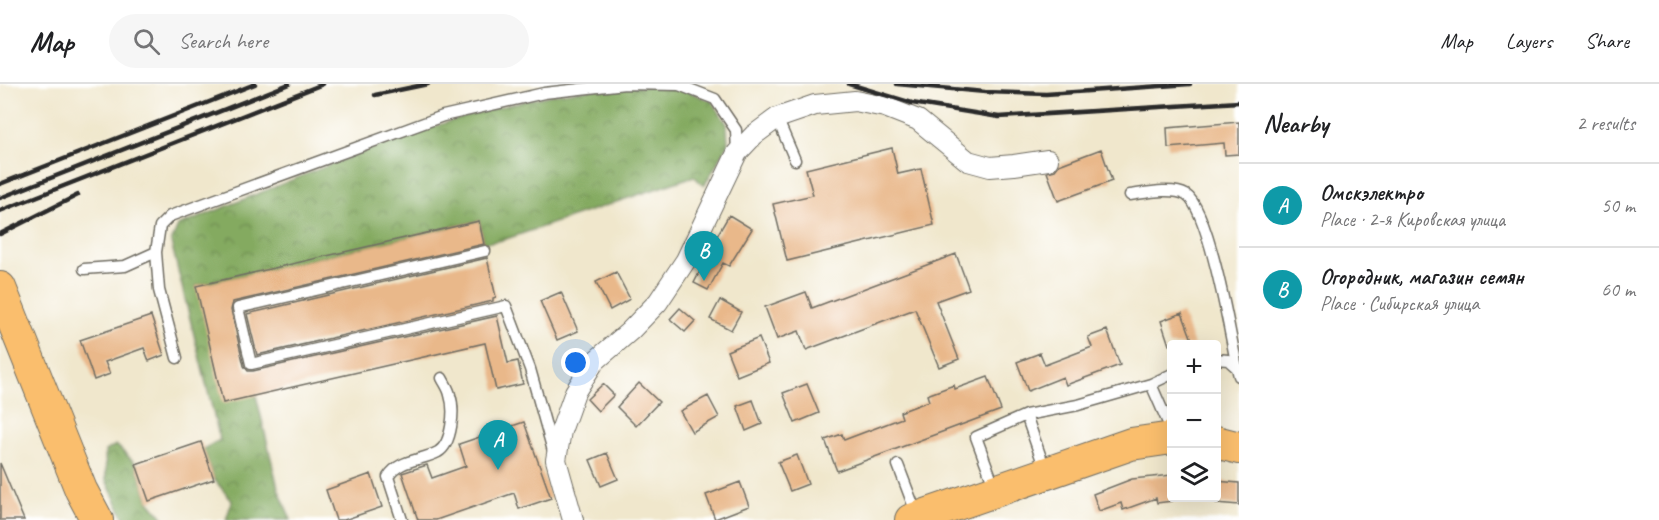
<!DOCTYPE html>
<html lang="en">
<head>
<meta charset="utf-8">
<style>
	body { margin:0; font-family:Caveat,sans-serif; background:#f6f6f6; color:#202124 }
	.controls { position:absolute; right:18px; bottom:18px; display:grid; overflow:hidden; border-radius:6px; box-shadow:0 6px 24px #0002 }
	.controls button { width:54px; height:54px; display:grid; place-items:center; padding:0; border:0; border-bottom:2px solid #e0e0e0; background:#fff; color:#202124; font:30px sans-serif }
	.you { position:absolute; left:576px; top:279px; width:21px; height:21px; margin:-15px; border:4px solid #fff; border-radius:50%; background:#1a73e8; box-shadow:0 0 0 9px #1a73e833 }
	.badge { display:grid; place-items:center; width:39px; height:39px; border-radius:50%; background:#db2777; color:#fff; font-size:20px; font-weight:700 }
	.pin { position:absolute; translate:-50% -50px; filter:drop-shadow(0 2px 3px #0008) }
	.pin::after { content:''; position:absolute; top:32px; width:21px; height:18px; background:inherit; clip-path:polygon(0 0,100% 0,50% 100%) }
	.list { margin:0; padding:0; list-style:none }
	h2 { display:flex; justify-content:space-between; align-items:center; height:78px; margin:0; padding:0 24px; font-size:26px }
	h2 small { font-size:20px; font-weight:400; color:#757577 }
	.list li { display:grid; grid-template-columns:39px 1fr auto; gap:18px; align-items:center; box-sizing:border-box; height:84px; padding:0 24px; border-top:2px solid #e0e0e0 }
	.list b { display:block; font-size:22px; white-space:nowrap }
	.list p { margin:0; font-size:20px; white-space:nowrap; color:#757577 }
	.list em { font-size:20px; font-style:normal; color:#757577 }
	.icon { flex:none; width:33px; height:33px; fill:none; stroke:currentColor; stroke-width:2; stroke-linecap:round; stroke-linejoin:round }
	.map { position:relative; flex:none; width:1239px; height:436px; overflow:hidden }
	header { display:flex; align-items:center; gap:36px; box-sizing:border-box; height:84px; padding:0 30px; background:#fff; border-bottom:2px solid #e0e0e0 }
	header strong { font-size:28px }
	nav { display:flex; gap:33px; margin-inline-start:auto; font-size:21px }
	.search { width:420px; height:54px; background:#f6f6f6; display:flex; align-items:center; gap:15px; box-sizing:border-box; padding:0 21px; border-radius:33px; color:#757577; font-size:22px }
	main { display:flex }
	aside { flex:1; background:#fff }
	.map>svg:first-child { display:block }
	.forest { fill:url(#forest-crowns); stroke:#586a46; stroke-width:1.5 }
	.building { fill:#e9b88a }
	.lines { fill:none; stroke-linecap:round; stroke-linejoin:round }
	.service-casing { stroke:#706d63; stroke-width:13 }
	.minor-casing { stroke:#706d63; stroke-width:22 }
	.primary-casing { stroke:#706d63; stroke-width:34 }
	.service { stroke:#fff; stroke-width:10 }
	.minor { stroke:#fff; stroke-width:20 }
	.primary { stroke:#fabe6d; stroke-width:32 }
	.rail { stroke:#2b2b2b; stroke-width:4.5 }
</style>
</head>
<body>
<header>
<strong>Map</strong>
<div class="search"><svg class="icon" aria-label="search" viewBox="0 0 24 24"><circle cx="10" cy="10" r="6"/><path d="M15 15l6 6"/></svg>Search here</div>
<nav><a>Map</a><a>Layers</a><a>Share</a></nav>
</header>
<main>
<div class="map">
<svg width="1239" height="436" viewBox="0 0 1239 436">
	<defs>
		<pattern id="forest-crowns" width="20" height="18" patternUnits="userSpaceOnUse" patternTransform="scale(1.5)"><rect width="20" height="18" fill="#84aa60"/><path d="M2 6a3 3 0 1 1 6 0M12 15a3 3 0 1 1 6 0" fill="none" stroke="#6c8b4f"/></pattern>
	</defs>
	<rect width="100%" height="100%" fill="#fff"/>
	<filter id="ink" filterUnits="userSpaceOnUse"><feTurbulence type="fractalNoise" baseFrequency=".0167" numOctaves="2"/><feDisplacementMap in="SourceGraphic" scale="12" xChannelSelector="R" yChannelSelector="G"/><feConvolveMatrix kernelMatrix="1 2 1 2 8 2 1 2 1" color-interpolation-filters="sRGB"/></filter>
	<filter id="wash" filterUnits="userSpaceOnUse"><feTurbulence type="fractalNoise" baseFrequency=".008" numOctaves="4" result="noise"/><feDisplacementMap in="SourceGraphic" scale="24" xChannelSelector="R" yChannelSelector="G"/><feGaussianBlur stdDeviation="1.35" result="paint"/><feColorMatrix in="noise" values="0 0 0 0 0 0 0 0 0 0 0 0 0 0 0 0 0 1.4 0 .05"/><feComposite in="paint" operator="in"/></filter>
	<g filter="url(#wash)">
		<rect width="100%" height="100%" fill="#f0e7cc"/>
		<path class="forest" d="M 624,2 L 679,4 L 712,17 L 727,40 L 728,61 L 704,102 L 694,92 L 503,156 L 484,159 L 479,137 L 196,202 L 256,311 L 278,404 L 291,436 L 226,436 L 232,417 L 214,395 L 203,365 L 220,356 L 171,158 L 178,142 C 297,95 423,37 547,12 C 572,6 599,5 624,2 Z
			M 116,361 L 136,380 L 149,417 L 165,436 L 125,436 L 106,396 L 105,367 Z"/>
		<g id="blocks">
			<path class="building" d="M 1239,38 L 1239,70 L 1225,71 L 1224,59 L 1168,64 L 1167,44 Z
				M 892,64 L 898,90 L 921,85 L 934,141 L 787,177 L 773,120 L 813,111 L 806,85 Z
				M 1101,65 L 1112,97 L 1058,117 L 1047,88 L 1055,86 L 1059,81 Z
				M 729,131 L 752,145 L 729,182 L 723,179 L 708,206 L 694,199 L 709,170 L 707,169 Z
				M 479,137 L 484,160 L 233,218 L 231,226 L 244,282 L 248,287 L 253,287 L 497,232 L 508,279 L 518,277 L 523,300 L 496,306 L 485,259 L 223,319 L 196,202 Z
				M 956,170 L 969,205 L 936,217 L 959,275 L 939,283 L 915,225 L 806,266 L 799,247 L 777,255 L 765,223 L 806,208 L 812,224 Z
				M 487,174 L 496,213 L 493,214 L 493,217 L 257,271 L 247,230 Z
				M 616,188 L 630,215 L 610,226 L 596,198 Z
				M 561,208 L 578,247 L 557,256 L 540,217 Z
				M 720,216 L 741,228 L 731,246 L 710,235 Z
				M 680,224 L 695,237 L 685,248 L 670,235 Z
				M 1182,229 L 1194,261 L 1169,261 L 1161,237 Z
				M 151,232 L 164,271 L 149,277 L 144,264 L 105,278 L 110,290 L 94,296 L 80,256 Z
				M 1107,246 L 1120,281 L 1066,301 L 1063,293 L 1028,307 L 1017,278 L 1040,269 L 1045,281 L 1092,263 L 1088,253 Z
				M 759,254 L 769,279 L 737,292 L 727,267 Z
				M 988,293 L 1001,326 L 837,387 L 825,356 L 842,350 L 844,356 L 902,334 L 900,328 L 929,317 L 927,311 L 954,301 L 955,305 Z
				M 639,299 L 659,318 L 636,342 L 617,323 Z
				M 603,300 L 614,311 L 598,327 L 587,315 Z
				M 807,300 L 819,329 L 795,339 L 783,309 Z
				M 708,312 L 719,333 L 692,348 L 680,327 Z
				M 753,316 L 762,340 L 746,347 L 737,322 Z
				M 524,338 L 551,414 L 519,425 L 514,409 L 436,436 L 418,436 L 402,389 L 427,381 L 432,394 L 466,382 L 459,360 Z
				M 201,358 L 214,395 L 149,417 L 136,380 Z
				M 607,369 L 618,395 L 601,402 L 590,376 Z
				M 797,371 L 808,400 L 790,407 L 778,378 Z
				M 0,379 L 24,436 L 0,436 Z
				M 371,390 L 382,423 L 344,436 L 336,436 L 326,406 Z
				M 1172,391 L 1172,417 L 1157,419 L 1156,414 L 1123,426 L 1121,419 L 1099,427 L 1093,410 L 1132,395 Z
				M 1216,397 L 1239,399 L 1239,421 L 1216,419 Z
				M 740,398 L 749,422 L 715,435 L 706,411 Z"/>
		</g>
	</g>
	<g filter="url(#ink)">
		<use href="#blocks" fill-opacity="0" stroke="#706d63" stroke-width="1.5"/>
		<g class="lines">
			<defs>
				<path id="service" d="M 777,34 L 795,76
					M 1130,111 C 1145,109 1173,103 1186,111 C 1209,125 1231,253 1237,284
					M 485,167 L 238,224 L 251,280 L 506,222 L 530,285 L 553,367
					M 84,185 L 125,182 L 156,168
					M 177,274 L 159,206 L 156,168 L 160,142 L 170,132 L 443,32 L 544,9 L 625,0 L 679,1 L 715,15 L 736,46 L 737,69
					M 1216,275 L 1228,276 L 1237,284 L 1239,292
					M 1151,300 L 1172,348
					M 1026,331 L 1046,388
					M 898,381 L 917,431
					M 995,404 L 976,353 L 1026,331 L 1078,321 L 1151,300 L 1172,290
					M 402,436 L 388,393 C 399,375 421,377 438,368 C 452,360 455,326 450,311 C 449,305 445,300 442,294"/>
				<path id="minor" d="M 573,436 L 556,376 L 561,347 L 575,308 L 594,278 L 630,247 L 658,218 L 686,176 L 737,69 L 754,51 L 777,34 L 815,21 L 855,17 L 885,23 L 918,36 L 968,77 L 990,83 L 1014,81 L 1048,76"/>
				<path id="primary" d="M 0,204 L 81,406 L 97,436
					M 1216,358 L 1239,364
					M 911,436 L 1131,360 L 1172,354"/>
			</defs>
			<use href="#service" class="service-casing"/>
			<use href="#minor" class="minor-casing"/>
			<use href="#primary" class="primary-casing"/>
			<use href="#service" class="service"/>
			<use href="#minor" class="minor"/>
			<use href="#primary" class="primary"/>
			<path class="rail" d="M 849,0 L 912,19 L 999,33 L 1239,18
				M 897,0 L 985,8 L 1046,10 L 1190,0
				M 375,11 L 428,0
				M 0,100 L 255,0
				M 0,114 L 289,0
				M 0,127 L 323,0
				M 0,150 L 78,111"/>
		</g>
	</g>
</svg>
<div class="controls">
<button>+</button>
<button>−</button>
<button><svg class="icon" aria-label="layers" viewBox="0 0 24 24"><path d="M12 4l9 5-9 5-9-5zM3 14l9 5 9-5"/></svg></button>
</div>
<div class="you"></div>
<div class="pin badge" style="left:498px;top:386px;background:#0f9aa8">A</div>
<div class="pin badge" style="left:704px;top:197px;background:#0f9aa8">B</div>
</div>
<aside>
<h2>Nearby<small>2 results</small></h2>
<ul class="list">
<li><span class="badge" style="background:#0f9aa8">A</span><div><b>Омскэлектро</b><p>Place · 2-я Кировская улица</p></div><em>50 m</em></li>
<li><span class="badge" style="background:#0f9aa8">B</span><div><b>Огородник, магазин семян</b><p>Place · Сибирская улица</p></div><em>60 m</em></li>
</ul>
</aside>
</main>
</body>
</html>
